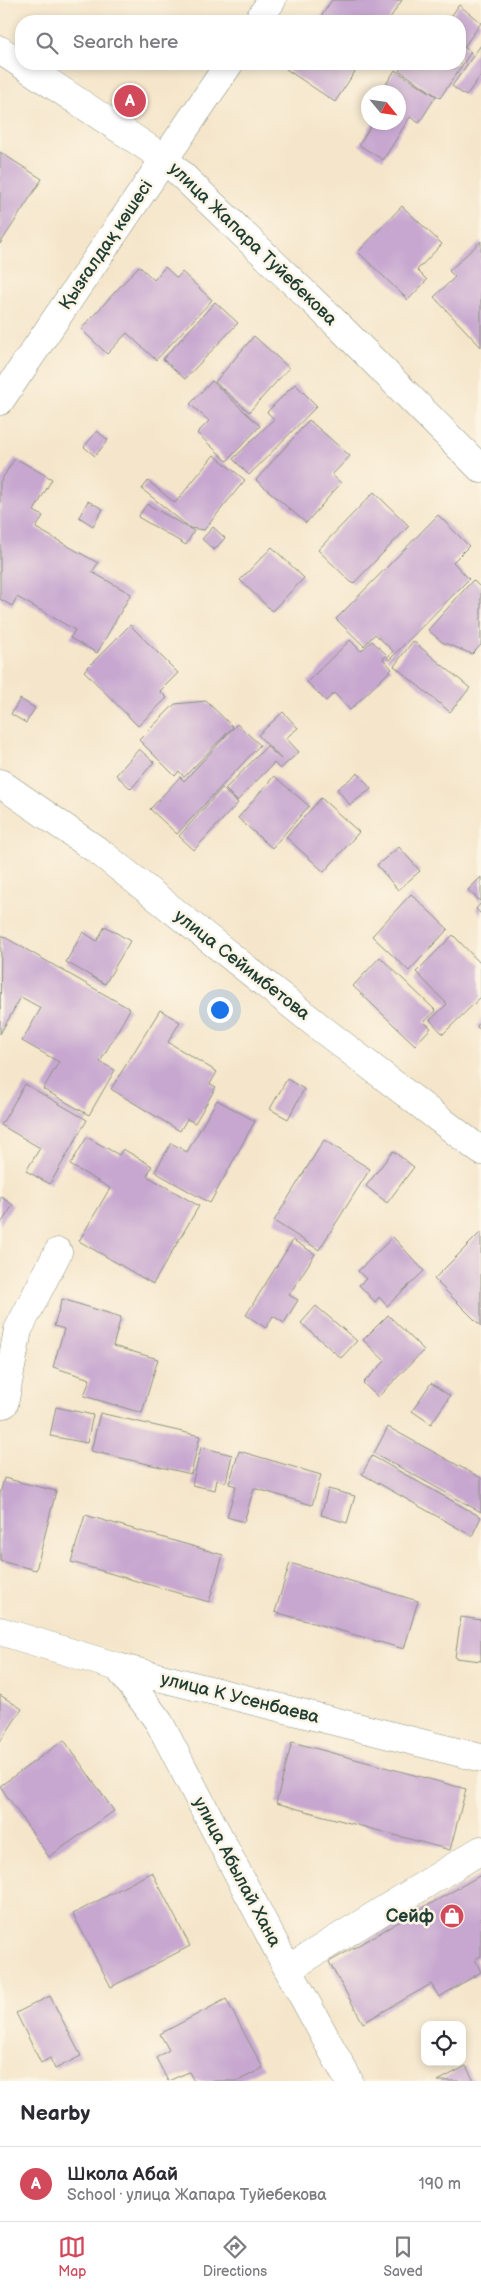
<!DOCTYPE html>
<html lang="en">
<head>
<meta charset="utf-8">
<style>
	body { margin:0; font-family:"Balsamiq Sans",sans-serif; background:#f7f7f7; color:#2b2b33 }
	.controls { position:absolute; right:15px; bottom:15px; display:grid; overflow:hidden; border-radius:10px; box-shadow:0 2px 8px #0003 }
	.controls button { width:45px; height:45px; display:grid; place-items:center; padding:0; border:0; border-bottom:1px solid #e1e1e2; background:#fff; color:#2b2b33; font:25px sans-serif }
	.compass { position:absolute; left:361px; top:85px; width:45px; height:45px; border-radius:50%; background:#fff; box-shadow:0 2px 8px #0003; rotate:119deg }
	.you { position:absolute; left:219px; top:1009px; width:18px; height:18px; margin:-12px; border:4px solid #fff; border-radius:50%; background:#1a73e8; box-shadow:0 0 0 8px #1a73e833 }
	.badge { display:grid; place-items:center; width:32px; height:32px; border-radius:50%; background:#d1495b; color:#fff; font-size:16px; font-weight:700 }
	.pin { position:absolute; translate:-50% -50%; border:2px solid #fff; box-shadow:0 1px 5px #0006 }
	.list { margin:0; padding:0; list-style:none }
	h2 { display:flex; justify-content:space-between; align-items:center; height:65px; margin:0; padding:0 20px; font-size:21px }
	h2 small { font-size:16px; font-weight:400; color:#7c7c81 }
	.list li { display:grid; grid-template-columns:32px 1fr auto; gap:15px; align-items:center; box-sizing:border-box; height:75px; padding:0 20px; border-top:1px solid #e1e1e2 }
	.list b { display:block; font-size:19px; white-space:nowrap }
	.list p { margin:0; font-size:16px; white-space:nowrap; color:#7c7c81 }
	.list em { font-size:16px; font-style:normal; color:#7c7c81 }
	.icon { flex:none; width:28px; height:28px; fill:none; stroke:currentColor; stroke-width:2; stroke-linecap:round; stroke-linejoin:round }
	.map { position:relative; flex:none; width:481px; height:2081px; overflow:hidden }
	.search { position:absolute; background:#fff; box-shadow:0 2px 8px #0003; left:15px; right:15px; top:15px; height:55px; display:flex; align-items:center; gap:12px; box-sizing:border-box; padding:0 18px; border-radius:20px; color:#7c7c81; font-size:19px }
	.sheet { height:140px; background:#fff }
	nav { display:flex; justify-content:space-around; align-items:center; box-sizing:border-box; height:70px; border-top:1px solid #e1e1e2; background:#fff; font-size:14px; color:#7c7c81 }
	nav a { display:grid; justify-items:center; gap:2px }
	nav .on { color:#d1495b }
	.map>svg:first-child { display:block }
	.building { fill:#c7a7d0 }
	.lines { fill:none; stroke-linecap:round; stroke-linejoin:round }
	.minor-casing { stroke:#8a9280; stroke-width:29 }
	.minor { stroke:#fff; stroke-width:28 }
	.labels { text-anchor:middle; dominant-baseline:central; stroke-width:5; stroke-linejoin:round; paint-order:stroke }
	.street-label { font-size:18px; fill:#1f3d34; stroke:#fcf5e5 }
	.poi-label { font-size:18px; font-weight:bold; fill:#1f3d34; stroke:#fcf5e5; text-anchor:end }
</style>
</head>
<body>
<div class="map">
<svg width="481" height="2081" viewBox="0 0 481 2081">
	<rect width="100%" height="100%" fill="#fcf5e5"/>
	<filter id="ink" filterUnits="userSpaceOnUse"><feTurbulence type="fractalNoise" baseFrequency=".02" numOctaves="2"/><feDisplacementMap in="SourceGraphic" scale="10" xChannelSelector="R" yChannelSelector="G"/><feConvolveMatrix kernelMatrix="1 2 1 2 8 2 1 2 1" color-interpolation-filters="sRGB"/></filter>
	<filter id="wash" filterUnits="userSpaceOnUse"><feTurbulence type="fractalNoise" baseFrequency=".0096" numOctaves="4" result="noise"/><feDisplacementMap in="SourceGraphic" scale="20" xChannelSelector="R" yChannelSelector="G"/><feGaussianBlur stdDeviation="1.12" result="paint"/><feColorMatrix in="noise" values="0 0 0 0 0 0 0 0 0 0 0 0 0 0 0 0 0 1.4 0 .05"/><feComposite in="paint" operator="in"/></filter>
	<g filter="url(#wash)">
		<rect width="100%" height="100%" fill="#f5e6cb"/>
		<g id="blocks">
			<path class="building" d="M 332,0 L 402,0 L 388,21 L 318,21 Z
				M 459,5 L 481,23 L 464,47 L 471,52 L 440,98 L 399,70 L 403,64 L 460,64 L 460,21 L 448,21 Z
				M 481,45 L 481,75 L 466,96 L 452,86 Z
				M 290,64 L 360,64 L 335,102 L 286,69 Z
				M 395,70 L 436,96 L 419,123 L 410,117 L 383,160 L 359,145 L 373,122 L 398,122 L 398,92 L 381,92 Z
				M 0,152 L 42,179 L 0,244 Z
				M 402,206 L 442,244 L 417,270 L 427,280 L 408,300 L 358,252 Z
				M 481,241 L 481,347 L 434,297 L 455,277 L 449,271 Z
				M 139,266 L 154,280 L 165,267 L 177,278 L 182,272 L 212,300 L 156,360 L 127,333 L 107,354 L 81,329 Z
				M 215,302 L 238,323 L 185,379 L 163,359 Z
				M 254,336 L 289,368 L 249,412 L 215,382 Z
				M 212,381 L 260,426 L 227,461 L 197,433 L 209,421 L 190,404 Z
				M 295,384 L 317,406 L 249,475 L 233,459 L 274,419 L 267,412 Z
				M 309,420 L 350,456 L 332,475 L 341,483 L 306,523 L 256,480 Z
				M 97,431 L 108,440 L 95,456 L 84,447 Z
				M 214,455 L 245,480 L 204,530 L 190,528 L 142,489 L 148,481 L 175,503 Z
				M 15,458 L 52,479 L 34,511 L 43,516 L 36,528 L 98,563 L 92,572 L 131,594 L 97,653 L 70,638 L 75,630 L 17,597 L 12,606 L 0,599 L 0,482 Z
				M 374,492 L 409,526 L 353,584 L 318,550 Z
				M 88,501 L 103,509 L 93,526 L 79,517 Z
				M 147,504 L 194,531 L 186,545 L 138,517 Z
				M 438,515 L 469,546 L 453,562 L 469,579 L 389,660 L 387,658 L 393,651 L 375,634 L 364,646 L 336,619 Z
				M 213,527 L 225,538 L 214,550 L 202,539 Z
				M 272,547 L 304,578 L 272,611 L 240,580 Z
				M 473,580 L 481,588 L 481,645 L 472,654 L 442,642 L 428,630 Z
				M 130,625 L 178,673 L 160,691 L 167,698 L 138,726 L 84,671 Z
				M 350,640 L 361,651 L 372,641 L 387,655 L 383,659 L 392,669 L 350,710 L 334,693 L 326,701 L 307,682 Z
				M 413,641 L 470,688 L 450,712 L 394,666 Z
				M 20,699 L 35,708 L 26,723 L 11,714 Z
				M 206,701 L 233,727 L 184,777 L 179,771 L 175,776 L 139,740 L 175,704 Z
				M 283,712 L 298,728 L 286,738 L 299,752 L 280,769 L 274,763 L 237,801 L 225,789 L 267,746 L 281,759 L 258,735 Z
				M 237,724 L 260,745 L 177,834 L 150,809 L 180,777 L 184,781 Z
				M 139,749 L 154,762 L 131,789 L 116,775 Z
				M 358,773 L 371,789 L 350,805 L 337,789 Z
				M 274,776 L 309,806 L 272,848 L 238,818 Z
				M 222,788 L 238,803 L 194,850 L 179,836 Z
				M 321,798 L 359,832 L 324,872 L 286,837 Z
				M 399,847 L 420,871 L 398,890 L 377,865 Z
				M 481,877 L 481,902 L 468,890 Z
				M 411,894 L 448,929 L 409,971 L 372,936 Z
				M 481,903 L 481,914 L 476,909 Z
				M 105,926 L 130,941 L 105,984 L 66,962 L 83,932 L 97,941 Z
				M 1,935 L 130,1009 L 100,1062 L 115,1070 L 89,1115 L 43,1089 L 59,1062 L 22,1041 L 41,1008 L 21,997 L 0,1034 Z
				M 453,935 L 481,964 L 481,997 L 443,1034 L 430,1020 L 447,1004 L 416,972 Z
				M 380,957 L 436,1011 L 424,1022 L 431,1028 L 415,1045 L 353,986 Z
				M 160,1010 L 180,1022 L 168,1042 L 217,1072 L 210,1084 L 216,1087 L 195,1123 L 187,1119 L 180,1131 L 111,1089 Z
				M 481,1018 L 481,1030 L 477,1027 Z
				M 287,1079 L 304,1089 L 288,1119 L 270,1109 Z
				M 25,1084 L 87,1120 L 50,1184 L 26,1171 L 40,1148 L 1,1125 Z
				M 217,1100 L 255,1121 L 210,1203 L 155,1172 L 171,1143 L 187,1152 Z
				M 87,1137 L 119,1155 L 123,1149 L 152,1166 L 147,1176 L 199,1206 L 153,1284 L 79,1241 L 110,1188 L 70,1165 Z
				M 324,1140 L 370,1169 L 319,1250 L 274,1221 Z
				M 393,1151 L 414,1167 L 387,1203 L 366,1186 Z
				M 0,1196 L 13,1205 L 0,1225 Z
				M 481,1232 L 481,1326 L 434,1279 Z
				M 393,1237 L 424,1271 L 387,1306 L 379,1297 L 375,1302 L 359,1285 L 366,1279 L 358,1271 Z
				M 293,1240 L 315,1254 L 289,1295 L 298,1300 L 284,1323 L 273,1316 L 266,1328 L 246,1315 Z
				M 62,1299 L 121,1317 L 113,1346 L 158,1359 L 142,1413 L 84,1396 L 90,1379 L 53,1367 L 64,1329 L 54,1326 Z
				M 316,1306 L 357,1341 L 341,1358 L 301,1323 Z
				M 388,1315 L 424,1350 L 378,1397 L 363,1383 L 385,1361 L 363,1340 Z
				M 431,1383 L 450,1396 L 431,1424 L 412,1411 Z
				M 56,1407 L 93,1415 L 87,1443 L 50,1436 Z
				M 100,1413 L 200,1436 L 191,1474 L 91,1451 Z
				M 388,1427 L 481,1478 L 481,1512 L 374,1453 Z
				M 201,1447 L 232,1455 L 226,1482 L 217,1480 L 215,1490 L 192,1485 Z
				M 239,1451 L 321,1475 L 312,1505 L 254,1488 L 244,1522 L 227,1517 L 236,1486 L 229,1484 Z
				M 372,1456 L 481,1517 L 472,1536 L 362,1474 Z
				M 4,1478 L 56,1491 L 36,1570 L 0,1561 L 0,1494 Z
				M 328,1489 L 355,1496 L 347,1523 L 321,1515 Z
				M 85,1515 L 223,1555 L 209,1602 L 71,1562 Z
				M 290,1563 L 418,1601 L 404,1649 L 275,1612 Z
				M 461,1617 L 481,1620 L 481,1661 L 455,1658 Z
				M 0,1695 L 22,1709 L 0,1742 Z
				M 64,1740 L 114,1811 L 49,1857 L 0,1786 Z
				M 292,1742 L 466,1789 L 450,1850 L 276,1803 Z
				M 152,1872 L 190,1946 L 111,1987 L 73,1914 Z
				M 481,1875 L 481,1956 L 475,1959 L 481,1972 L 439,1997 L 431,1984 L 363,2023 L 329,1962 Z
				M 50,1996 L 81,2056 L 55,2069 L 50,2058 L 41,2063 L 16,2013 Z
				M 226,1999 L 263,2068 L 238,2081 L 194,2081 L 189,2072 L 168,2081 L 156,2058 L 169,2050 L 160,2034 Z
				M 466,2066 L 474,2081 L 438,2081 Z"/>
		</g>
	</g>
	<g filter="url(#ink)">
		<use href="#blocks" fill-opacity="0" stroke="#8a9280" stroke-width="1"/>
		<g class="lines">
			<defs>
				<path id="minor" d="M 258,21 L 272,0
					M 0,50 L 165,159 L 342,329 L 481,469
					M 0,401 L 229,64
					M 0,783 L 101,853 L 322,1029 L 481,1151
					M 4,1404 L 18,1330 L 58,1252
					M 0,1631 L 118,1667 L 481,1758
					M 118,1667 L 159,1722 L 282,1958 L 349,2081
					M 288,1969 L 481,1850"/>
			</defs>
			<use href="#minor" class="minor-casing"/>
			<use href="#minor" class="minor"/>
		</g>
	</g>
	<defs>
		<symbol id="shop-disc" viewBox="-11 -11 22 22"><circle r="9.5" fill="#d1495b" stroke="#fcf5e5"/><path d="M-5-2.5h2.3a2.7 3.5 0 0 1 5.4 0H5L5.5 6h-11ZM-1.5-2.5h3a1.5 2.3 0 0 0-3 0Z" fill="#fff"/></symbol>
	</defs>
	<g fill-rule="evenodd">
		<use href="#shop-disc" x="438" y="1902" width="28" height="28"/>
	</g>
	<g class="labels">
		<g class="street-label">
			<text transform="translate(253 244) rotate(44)">улица Жапара Туйебекова</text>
			<text transform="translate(106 245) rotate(-56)">Қызғалдақ көшесі</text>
			<text transform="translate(242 965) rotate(38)">улица Сейимбетова</text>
			<text transform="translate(240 1698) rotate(14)">улица К Усенбаева</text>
			<text transform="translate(237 1872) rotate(62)">улица Абылай Хана</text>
		</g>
		<g class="poi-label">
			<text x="434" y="1916">Сейф</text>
		</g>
	</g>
</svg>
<div class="controls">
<button><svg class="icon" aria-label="locate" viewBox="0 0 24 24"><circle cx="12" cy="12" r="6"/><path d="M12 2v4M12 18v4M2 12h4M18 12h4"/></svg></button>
</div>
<svg class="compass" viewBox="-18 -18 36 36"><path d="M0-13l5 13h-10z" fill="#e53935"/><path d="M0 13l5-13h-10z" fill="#7c7c81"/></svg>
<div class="you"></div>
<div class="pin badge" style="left:130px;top:101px">A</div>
<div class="search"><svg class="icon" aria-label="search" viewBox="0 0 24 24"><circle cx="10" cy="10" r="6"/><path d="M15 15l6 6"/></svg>Search here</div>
</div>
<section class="sheet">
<h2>Nearby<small></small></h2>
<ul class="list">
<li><span class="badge">A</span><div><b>Школа Абай</b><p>School · улица Жапара Туйебекова</p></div><em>190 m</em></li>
</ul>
</section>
<nav>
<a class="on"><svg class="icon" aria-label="map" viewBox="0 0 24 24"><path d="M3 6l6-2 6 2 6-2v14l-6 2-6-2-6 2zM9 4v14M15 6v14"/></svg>Map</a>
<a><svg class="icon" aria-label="directions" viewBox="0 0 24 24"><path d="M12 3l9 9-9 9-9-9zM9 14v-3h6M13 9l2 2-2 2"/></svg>Directions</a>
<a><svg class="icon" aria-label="saved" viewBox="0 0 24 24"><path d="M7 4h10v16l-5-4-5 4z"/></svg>Saved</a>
</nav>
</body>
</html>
